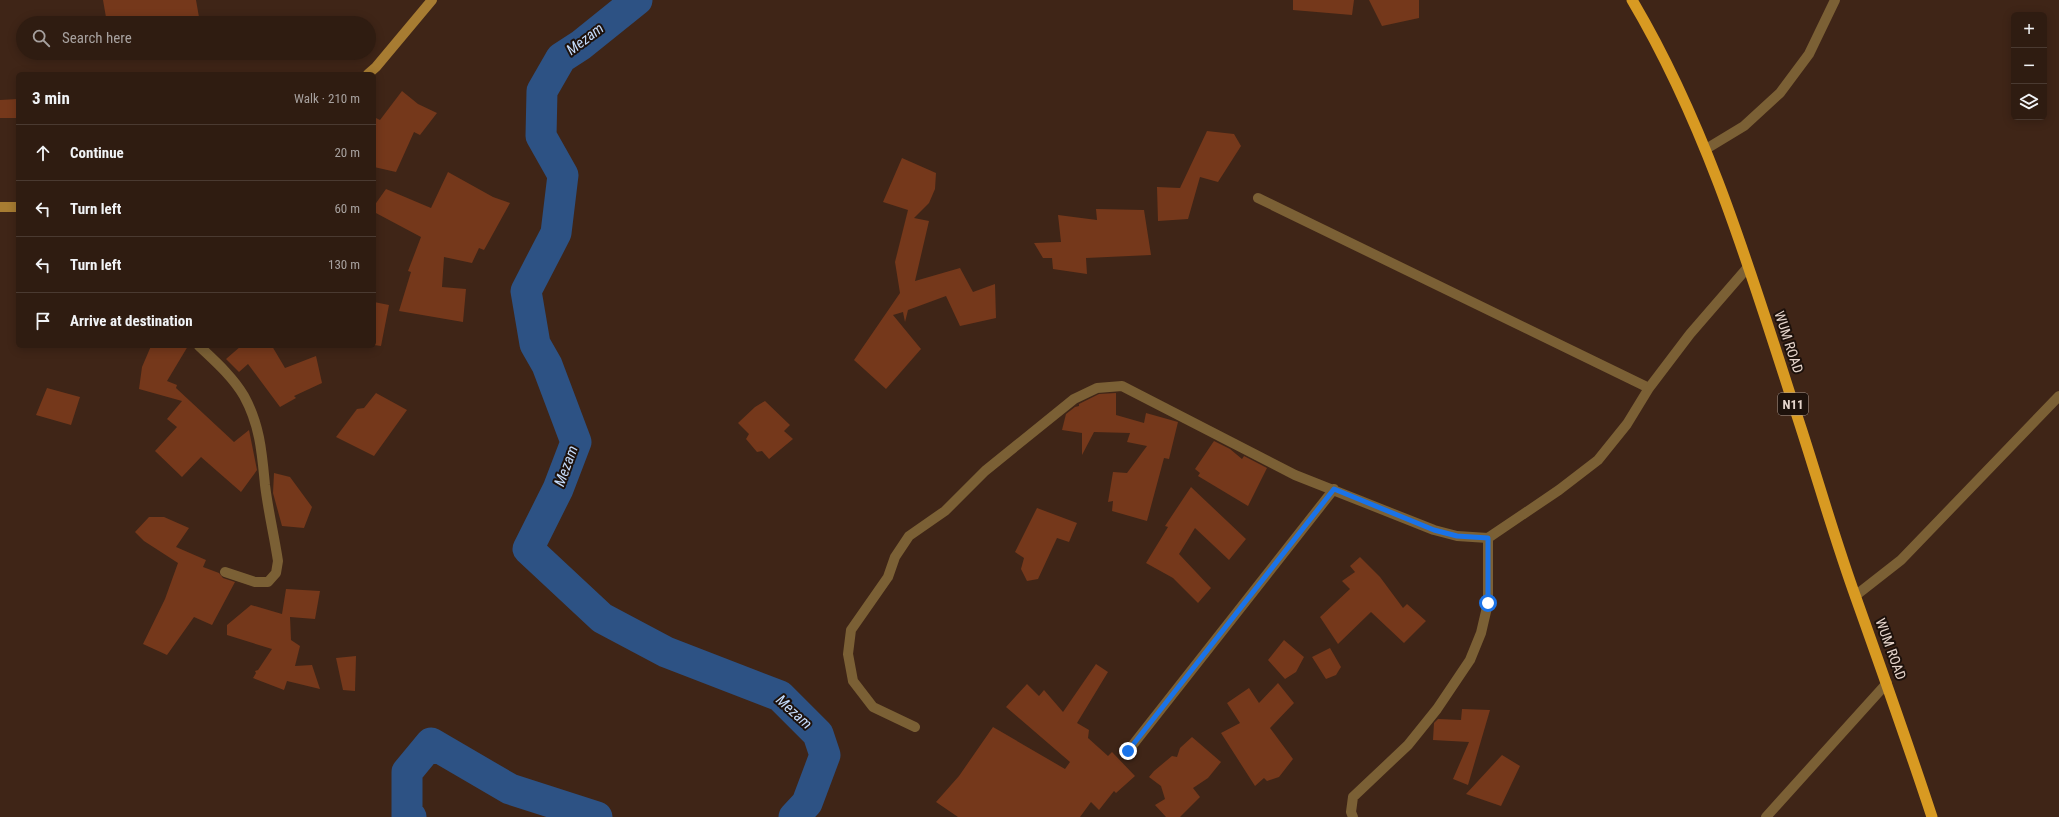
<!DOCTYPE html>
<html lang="en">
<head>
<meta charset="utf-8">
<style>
	body { margin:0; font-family:"Roboto Condensed",sans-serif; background:#3b291f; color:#f1f3f6 }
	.controls { position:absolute; right:12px; top:12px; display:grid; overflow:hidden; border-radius:6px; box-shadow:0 2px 10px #0003 }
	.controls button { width:36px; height:36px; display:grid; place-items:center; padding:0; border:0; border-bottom:1px solid #4a3a31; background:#2f1c11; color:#f1f3f6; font:20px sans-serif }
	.stop { position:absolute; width:12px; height:12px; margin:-9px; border:3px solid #1a73e8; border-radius:50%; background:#fff }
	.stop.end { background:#1a73e8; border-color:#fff; box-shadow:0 1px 4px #0008 }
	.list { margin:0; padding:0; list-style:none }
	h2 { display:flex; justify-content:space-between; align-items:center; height:52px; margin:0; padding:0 16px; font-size:17px }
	h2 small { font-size:13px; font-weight:400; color:#a7a19f }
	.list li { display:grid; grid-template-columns:26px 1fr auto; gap:12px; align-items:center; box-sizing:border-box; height:56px; padding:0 16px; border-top:1px solid #4a3a31 }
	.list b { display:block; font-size:15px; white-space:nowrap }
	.list em { font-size:13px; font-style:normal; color:#a7a19f }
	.icon { flex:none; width:22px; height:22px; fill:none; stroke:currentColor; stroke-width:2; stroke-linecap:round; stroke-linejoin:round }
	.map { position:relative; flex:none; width:2059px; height:817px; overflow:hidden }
	.search { position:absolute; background:#2f1c11; box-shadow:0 2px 10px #0003; left:16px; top:16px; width:360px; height:44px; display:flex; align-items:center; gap:10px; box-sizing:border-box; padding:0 14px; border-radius:22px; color:#a7a19f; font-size:15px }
	.panel { position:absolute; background:#2f1c11; box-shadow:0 2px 10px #0003; left:16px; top:72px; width:360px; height:276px; border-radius:6px }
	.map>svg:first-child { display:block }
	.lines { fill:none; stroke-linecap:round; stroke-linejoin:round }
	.river { stroke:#2d5284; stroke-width:31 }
	.building { fill:#75381b }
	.minor { stroke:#7b6035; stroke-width:10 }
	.tertiary { stroke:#7b6035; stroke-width:10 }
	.secondary { stroke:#a77c32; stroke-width:10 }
	.trunk { stroke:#d89a22; stroke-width:11 }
	.route { stroke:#1a73e8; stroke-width:5 }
	.labels { text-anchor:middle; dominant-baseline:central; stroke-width:4; stroke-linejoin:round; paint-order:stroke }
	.shield { fill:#1d110b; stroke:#a99a91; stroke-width:1 }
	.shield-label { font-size:13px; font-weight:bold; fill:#e5d4cb }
	.street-label { font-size:14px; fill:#e5d4cb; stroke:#1d110b }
	.water-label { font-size:15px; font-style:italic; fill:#c4dbfa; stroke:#1d110b }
</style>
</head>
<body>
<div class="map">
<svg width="2059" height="817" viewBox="0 0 2059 817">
	<rect width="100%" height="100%" fill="#3f2517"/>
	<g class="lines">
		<path class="river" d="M 637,0 L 581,45 L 561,58 L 542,91 L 541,136 L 563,175 L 556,233 L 526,291 L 535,344 L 547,365 L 576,442 L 558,489 L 528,549 L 602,618 L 666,652 L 780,696 L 818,734 L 825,755 L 807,803 L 794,817
			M 411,817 L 407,816 L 407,772 L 431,743 L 510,789 L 597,817"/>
	</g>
	<path class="building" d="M 103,0 L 196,0 L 200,23 L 107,23 Z
		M 1293,0 L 1354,0 L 1352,15 L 1293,10 Z
		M 1369,0 L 1419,0 L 1419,18 L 1382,26 Z
		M 402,91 L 418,104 L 437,113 L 420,135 L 414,132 L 396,172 L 374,167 L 374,117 L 380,120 Z
		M 18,99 L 18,118 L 0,118 L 0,100 Z
		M 1207,131 L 1234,134 L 1241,146 L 1218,182 L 1200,177 L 1188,219 L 1158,221 L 1157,187 L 1180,188 Z
		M 902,158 L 936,173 L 935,189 L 929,203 L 914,218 L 929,221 L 915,281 L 960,268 L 973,292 L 995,284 L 996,318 L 960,326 L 946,296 L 908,310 L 905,322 L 903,312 L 893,315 L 921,349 L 886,389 L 854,360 L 900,293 L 895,262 L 908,210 L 883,202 Z
		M 448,172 L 493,197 L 510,203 L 484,250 L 479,248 L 472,263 L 444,257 L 442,287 L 466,289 L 463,322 L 399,311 L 411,272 L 408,271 L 421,237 L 374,212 L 374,206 L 386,189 L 431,208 Z
		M 1096,209 L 1144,210 L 1151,255 L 1086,258 L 1087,274 L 1053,269 L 1052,258 L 1043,258 L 1034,243 L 1061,242 L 1058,215 L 1097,220 Z
		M 374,302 L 389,305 L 381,346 L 374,345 Z
		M 151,346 L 188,346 L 167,381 L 177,385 L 176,388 L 234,442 L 249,430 L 257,470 L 241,492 L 201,457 L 182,477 L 155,451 L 177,427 L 167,419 L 182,401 L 139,389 L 142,367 Z
		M 241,346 L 272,346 L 285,368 L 316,356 L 322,383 L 294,396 L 296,398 L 280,407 L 248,364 L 239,372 L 226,359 Z
		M 47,388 L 80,397 L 71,425 L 36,415 Z
		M 376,393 L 407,410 L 374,456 L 336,437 L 357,409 L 364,408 Z
		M 1116,393 L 1116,415 L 1144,423 L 1146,413 L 1178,422 L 1169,459 L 1164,458 L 1147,521 L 1112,511 L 1113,501 L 1108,502 L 1113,472 L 1127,473 L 1147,446 L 1127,442 L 1130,433 L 1094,432 L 1082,455 L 1082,433 L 1062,430 L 1066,414 L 1075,407 L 1079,406 L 1079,404 L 1099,394 Z
		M 765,401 L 790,425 L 784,431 L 793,439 L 769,459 L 762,451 L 757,452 L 746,439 L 749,434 L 738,423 L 755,407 Z
		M 1214,441 L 1230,449 L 1242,459 L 1244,456 L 1267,468 L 1248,506 L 1198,476 L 1200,473 L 1195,469 Z
		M 274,473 L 290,477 L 312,507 L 304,528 L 282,526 L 273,493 Z
		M 1191,487 L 1246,539 L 1229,560 L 1195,528 L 1179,554 L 1211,588 L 1198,603 L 1173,578 L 1146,563 L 1168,527 L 1165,526 Z
		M 1037,508 L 1077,523 L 1069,542 L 1057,538 L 1038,579 L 1027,581 L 1021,569 L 1024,558 L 1015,552 Z
		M 149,517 L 164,517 L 189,528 L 176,547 L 206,560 L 203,567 L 219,573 L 223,578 L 235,582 L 212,625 L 194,617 L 167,655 L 143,644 L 165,599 L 178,563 L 144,541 L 135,532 Z
		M 1360,557 L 1380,577 L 1403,608 L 1407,604 L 1426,621 L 1404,643 L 1371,612 L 1338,644 L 1320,617 L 1350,589 L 1342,581 L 1355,572 L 1350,566 Z
		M 286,589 L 320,591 L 315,619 L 290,617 L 291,640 L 300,646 L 295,666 L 312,665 L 320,689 L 287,681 L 284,690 L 253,678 L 256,673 L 255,671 L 258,670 L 272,649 L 227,635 L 227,625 L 251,605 L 282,614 Z
		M 1284,640 L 1304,657 L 1296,672 L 1285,679 L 1268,660 Z
		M 1330,648 L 1341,667 L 1336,675 L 1326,679 L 1312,657 Z
		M 356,656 L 355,691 L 343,690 L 336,658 Z
		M 1096,664 L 1108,672 L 1077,723 L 1089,730 L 1088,738 L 1108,756 L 1112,752 L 1135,776 L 1116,793 L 1114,791 L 1099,810 L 1091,802 L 1080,817 L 958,817 L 936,802 L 959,776 L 993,727 L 1065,769 L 1070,762 L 1006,707 L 1027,684 L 1039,696 L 1044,690 L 1063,712 Z
		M 1278,683 L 1294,703 L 1270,728 L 1293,759 L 1279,777 L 1267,781 L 1264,778 L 1255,786 L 1221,733 L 1240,723 L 1227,703 L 1249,688 L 1259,703 Z
		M 1462,709 L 1490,710 L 1468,785 L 1453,779 L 1469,742 L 1433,740 L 1434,723 L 1438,719 L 1461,720 Z
		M 1192,737 L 1221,762 L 1208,778 L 1193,788 L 1200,797 L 1180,817 L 1166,817 L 1155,805 L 1165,799 L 1161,786 L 1149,777 L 1154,771 L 1172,756 L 1177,757 L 1180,748 Z
		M 1502,755 L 1520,766 L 1501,806 L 1466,794 Z"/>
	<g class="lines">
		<path class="minor" d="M 1258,198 L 1649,388
			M 199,346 C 215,361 233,377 244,396 C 260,425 262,453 265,485 C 268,510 274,535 278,561 L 276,573 L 268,582 L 255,582 L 225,572
			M 1855,596 L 1901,560 L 2059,396
			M 915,727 L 873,707 L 853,681 L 848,654 L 851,630 L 888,577 L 895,557 L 909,536 L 945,511 L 985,471 L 1074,399 L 1097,388 L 1122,386 L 1295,475 L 1434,530 L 1457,536 L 1488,538 L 1559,490 L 1598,460 L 1627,424 L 1649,388 L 1690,334 L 1748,267
			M 1128,751 L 1334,489
			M 1353,817 L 1351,812 L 1353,797 L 1408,745 L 1437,709 L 1470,660 L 1481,633 L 1488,603 L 1488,538
			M 1766,817 L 1887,683"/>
		<path class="tertiary" d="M 1706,149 L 1744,126 L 1780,93 L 1809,54 L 1835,0"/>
		<path class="secondary" d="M 368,74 L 376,67 L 432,0
			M 0,207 L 18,207"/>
		<path class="trunk" d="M 1632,0 C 1711,133 1754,284 1802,431 C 1820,487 1836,543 1856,598 C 1882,671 1908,744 1932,817"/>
	</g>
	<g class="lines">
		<path class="route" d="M 1128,751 L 1334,489 L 1434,530 L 1457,536 L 1488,538 L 1488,603"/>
	</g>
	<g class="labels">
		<rect class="shield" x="1778" y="393" width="30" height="22" rx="3"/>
		<g class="shield-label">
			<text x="1793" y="404">N11</text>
		</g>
		<g class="street-label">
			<text transform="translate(1789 342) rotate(72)">WUM ROAD</text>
			<text transform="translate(1891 649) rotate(70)">WUM ROAD</text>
		</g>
		<g class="water-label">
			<text transform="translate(585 39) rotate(-37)">Mezam</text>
			<text transform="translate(566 466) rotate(-70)">Mezam</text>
			<text transform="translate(794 712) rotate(42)">Mezam</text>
		</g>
	</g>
</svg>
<div class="controls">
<button>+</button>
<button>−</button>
<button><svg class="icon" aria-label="layers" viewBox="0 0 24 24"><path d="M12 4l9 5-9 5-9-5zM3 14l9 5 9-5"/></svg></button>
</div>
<div class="stop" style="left:1488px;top:603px"></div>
<div class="stop end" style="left:1128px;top:751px"></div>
<div class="search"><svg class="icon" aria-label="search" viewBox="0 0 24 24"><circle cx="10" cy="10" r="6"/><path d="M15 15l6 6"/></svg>Search here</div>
<section class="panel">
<h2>3 min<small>Walk · 210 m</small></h2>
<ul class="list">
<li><svg class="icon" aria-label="ahead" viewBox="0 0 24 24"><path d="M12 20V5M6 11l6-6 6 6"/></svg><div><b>Continue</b></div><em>20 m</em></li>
<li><svg class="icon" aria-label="left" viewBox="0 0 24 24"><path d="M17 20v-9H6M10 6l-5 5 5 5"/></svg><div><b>Turn left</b></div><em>60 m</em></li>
<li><svg class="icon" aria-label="left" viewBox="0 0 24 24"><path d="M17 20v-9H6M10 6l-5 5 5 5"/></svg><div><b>Turn left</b></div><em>130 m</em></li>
<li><svg class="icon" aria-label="arrive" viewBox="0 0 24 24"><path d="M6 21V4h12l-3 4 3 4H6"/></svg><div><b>Arrive at destination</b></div></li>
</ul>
</section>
</div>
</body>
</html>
